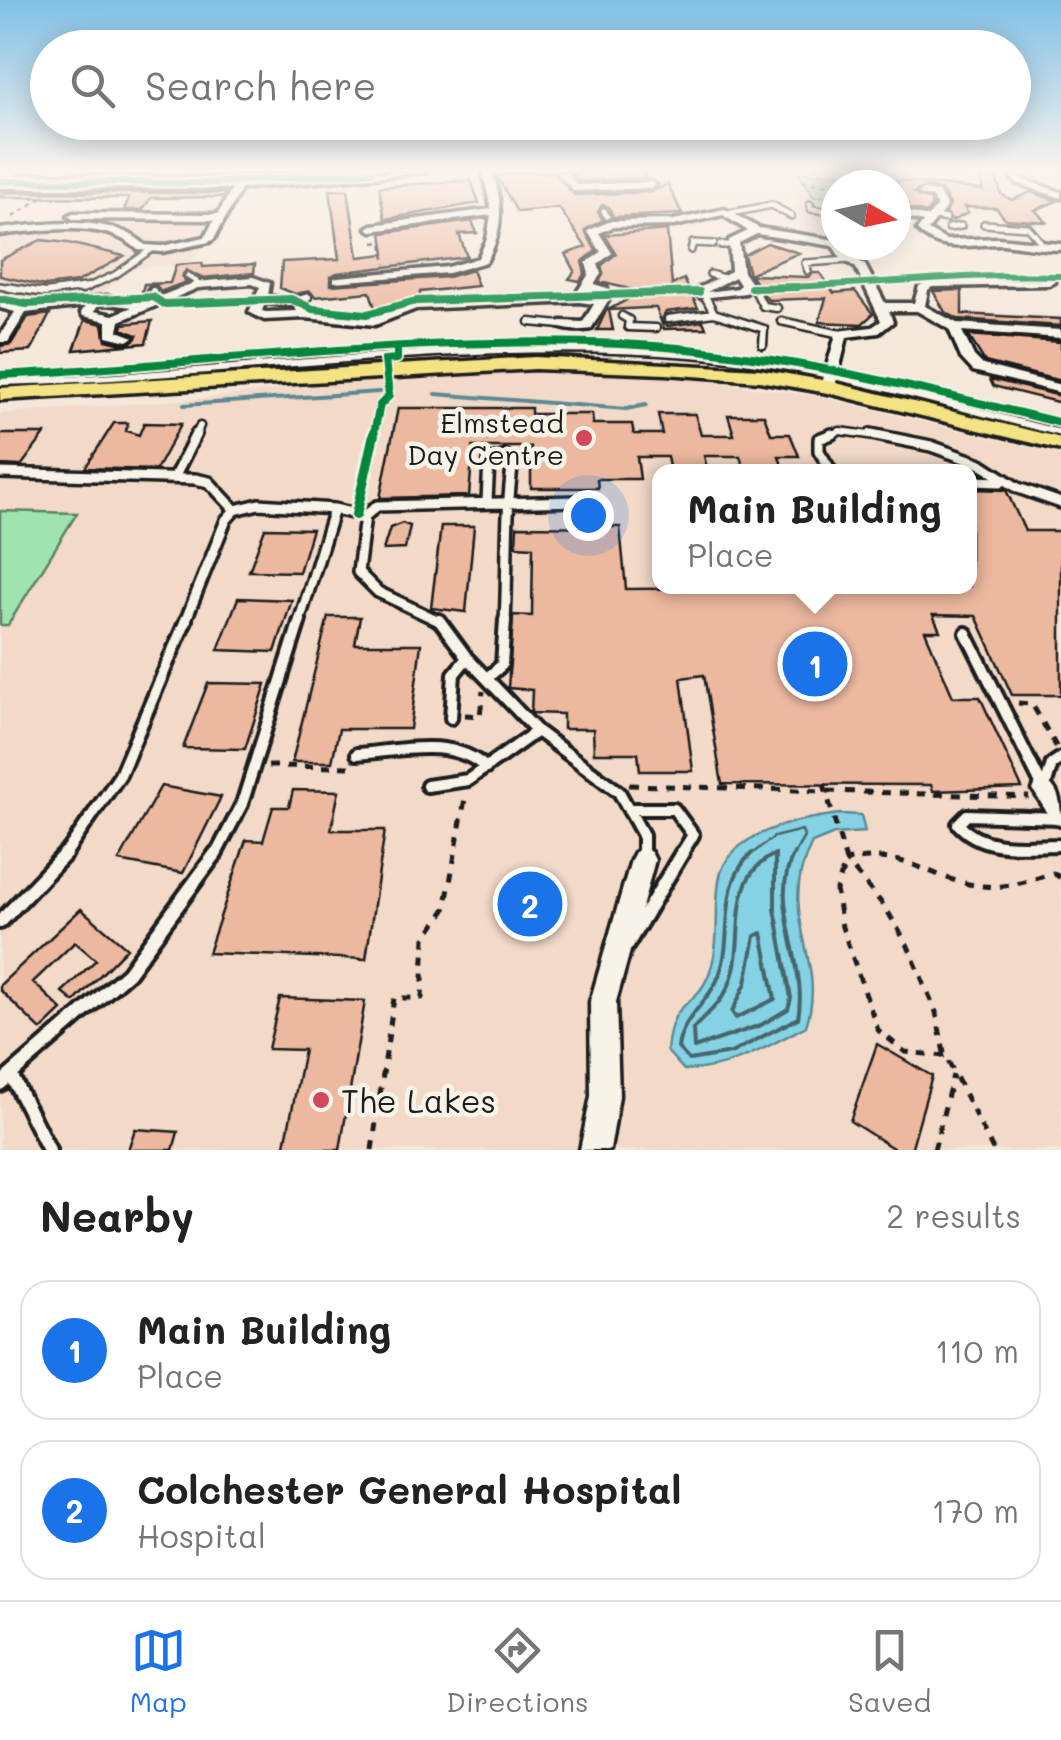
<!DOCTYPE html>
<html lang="en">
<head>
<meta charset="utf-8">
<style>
	body { margin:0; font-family:Mali,sans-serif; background:#f6f6f6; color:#222 }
	.compass { position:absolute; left:821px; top:170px; width:90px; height:90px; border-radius:50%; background:#fff; box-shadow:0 5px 25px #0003; rotate:99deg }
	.you { position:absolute; left:588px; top:515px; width:35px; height:35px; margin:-25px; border:8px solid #fff; border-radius:50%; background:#1a73e8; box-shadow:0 0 0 15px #1a73e833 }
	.badge { display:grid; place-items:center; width:65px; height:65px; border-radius:50%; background:#1a73e8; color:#fff; font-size:32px; font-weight:700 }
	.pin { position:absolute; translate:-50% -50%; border:5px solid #fff; box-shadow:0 2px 10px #0006 }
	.popup { position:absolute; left:652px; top:464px; width:325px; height:130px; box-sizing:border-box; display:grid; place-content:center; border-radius:20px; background:#fff; filter:drop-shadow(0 2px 8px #0005); font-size:32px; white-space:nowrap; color:#767676 }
	.popup b { font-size:38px; color:#222 }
	.popup::after { content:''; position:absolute; left:50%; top:100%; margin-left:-20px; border:20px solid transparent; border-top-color:#fff }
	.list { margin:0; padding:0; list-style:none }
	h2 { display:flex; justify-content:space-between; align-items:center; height:130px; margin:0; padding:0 40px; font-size:42px }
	h2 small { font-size:32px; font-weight:400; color:#767676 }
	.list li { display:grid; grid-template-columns:65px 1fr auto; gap:30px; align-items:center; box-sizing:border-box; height:140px; margin:0 20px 20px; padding:0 20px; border:2px solid #e0e0e0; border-radius:30px }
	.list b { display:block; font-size:38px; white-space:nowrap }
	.list p { margin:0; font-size:32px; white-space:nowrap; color:#767676 }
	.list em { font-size:32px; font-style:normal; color:#767676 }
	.icon { flex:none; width:55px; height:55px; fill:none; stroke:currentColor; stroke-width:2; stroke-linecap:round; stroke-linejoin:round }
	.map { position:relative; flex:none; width:1061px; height:1150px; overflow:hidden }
	.search { position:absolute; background:#fff; box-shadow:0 5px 25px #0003; left:30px; right:30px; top:30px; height:110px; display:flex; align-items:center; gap:25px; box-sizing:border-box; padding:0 35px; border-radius:55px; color:#767676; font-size:38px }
	.sheet { height:450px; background:#fff }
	nav { display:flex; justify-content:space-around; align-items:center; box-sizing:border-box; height:140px; border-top:2px solid #e0e0e0; background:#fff; font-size:28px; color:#767676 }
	nav a { display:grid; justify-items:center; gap:5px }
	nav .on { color:#1a73e8 }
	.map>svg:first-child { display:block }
	.built { fill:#f2d9c8; fill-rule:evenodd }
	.green { fill:#9fe4b0; stroke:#5e8066; stroke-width:2.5 }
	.water { fill:#85d2e4; stroke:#5b8994; stroke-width:2.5 }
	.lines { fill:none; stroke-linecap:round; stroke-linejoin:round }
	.shore-far1 { stroke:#46656c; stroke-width:2.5 }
	.shore { stroke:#46656c; stroke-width:4 }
	.stream { stroke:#5b8994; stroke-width:4 }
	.building { fill:#ecb89f; stroke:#1c1c1c; stroke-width:2.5 }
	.service-far4-casing { stroke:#1c1c1c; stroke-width:10 }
	.service-far3-casing { stroke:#1c1c1c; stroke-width:11 }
	.service-far2-casing { stroke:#1c1c1c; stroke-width:16 }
	.service-far1-casing { stroke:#1c1c1c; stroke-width:18 }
	.service-casing { stroke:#1c1c1c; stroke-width:20 }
	.minor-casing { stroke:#1c1c1c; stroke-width:7 }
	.tertiary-casing { stroke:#1c1c1c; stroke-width:8 }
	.primary-casing { stroke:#1c1c1c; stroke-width:7 }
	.path-far1 { stroke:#1c1c1c; stroke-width:2.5; stroke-dasharray:5 5; stroke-linecap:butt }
	.path { stroke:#1c1c1c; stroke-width:5; stroke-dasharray:9 9; stroke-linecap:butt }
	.service-far4 { stroke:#f7f3e8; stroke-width:5 }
	.service-far3 { stroke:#f7f3e8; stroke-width:6 }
	.service-far2 { stroke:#f7f3e8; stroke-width:9 }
	.service-far1 { stroke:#f7f3e8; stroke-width:10 }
	.service { stroke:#f7f3e8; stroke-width:12 }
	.minor { fill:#f7f3e8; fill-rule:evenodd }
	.tertiary { fill:#f7f3e8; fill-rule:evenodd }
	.primary { fill:#f4e382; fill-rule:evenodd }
	.cycleway-far2-casing { stroke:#f7f3e8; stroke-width:10 }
	.cycleway-far1-casing { stroke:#f7f3e8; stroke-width:12 }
	.cycleway-casing { stroke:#f7f3e8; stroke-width:16 }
	.cycleway-far2 { stroke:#00873e; stroke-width:6 }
	.cycleway-far1 { stroke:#00873e; stroke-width:8 }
	.cycleway { stroke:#00873e; stroke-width:10 }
	.poi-dot { fill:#d1495b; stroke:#f7f3e8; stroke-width:4 }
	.labels { text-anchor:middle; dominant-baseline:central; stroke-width:9; stroke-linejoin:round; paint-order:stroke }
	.poi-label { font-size:28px; fill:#1c1c1c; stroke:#f7f3e8; text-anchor:end }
	.near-poi-label { font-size:32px; fill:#1c1c1c; stroke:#f7f3e8; text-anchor:start }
</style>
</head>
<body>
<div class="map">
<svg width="1061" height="1150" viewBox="0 0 1061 1150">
	<rect width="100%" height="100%" fill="#f5e7d9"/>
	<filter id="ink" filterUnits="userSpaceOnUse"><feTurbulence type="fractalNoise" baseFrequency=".01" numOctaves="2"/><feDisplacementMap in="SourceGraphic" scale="20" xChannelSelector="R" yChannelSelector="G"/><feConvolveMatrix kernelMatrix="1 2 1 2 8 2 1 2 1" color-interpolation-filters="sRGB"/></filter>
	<g filter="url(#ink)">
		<path class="built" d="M 72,212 L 211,216 L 227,222 L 190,263 L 134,268 L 98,296 L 21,300 L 0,294 L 0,225 L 59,223 Z
			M 523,371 L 664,375 L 815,396 L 1061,455 L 1061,1150 L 0,1150 L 0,414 L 208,398 L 398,375 ZM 660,472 L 970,472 L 970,586 L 660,586 Z"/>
		<path class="green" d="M 799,173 L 910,173 L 894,185 L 836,185 L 836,196 L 814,197 Z
			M 0,511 L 77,513 L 8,625 L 0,625 Z"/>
		<path class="water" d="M 840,814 L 861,815 L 865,832 L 834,834 L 812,843 C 774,915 829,959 806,1026 C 769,1046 727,1071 684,1070 L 667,1051 C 672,994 694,1012 709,974 C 721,943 714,913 719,881 C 726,831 801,819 840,814 Z"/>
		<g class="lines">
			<path class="shore-far1" d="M 749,856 L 774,837 L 802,830 L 804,837 L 793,856
				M 771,856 L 775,856"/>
			<path class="shore" d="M 752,853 C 717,885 734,933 720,973 C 710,1003 682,1015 678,1048 L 689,1060 L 731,1053 L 798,1018 C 809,963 767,905 794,853
				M 775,854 L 775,909 L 791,998 L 788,1009 L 761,1025 L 694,1048 L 693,1029 C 708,1012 723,1003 731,980 C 747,935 724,879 775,854 Z
				M 762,933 L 775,999 L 736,1018 L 732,1012 L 746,983 L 755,936 Z"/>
			<path class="stream" d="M 436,394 L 626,409 L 646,405
				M 184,405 L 379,392"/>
		</g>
		<path class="building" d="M 44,172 L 205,176 L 304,172 L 234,179 L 16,178 L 20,173 Z
			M 517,172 L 553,172 L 574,195 L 651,192 L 668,184 L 682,214 L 613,217 L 609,207 L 602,205 L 598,212 L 603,220 L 585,230 L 596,251 L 582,262 L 585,273 L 580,281 L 569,279 L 575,271 L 566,254 L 586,247 L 559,208 L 517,212 L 497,176 Z
			M 571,172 L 644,172 L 645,178 L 579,181 Z
			M 980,175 L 996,176 L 1001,194 L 1012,200 L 1031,192 L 1057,201 L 1035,210 L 1046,222 L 1006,219 L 996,208 L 964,207 L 968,213 L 952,221 L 946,213 L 950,204 L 941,190 L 924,186 L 914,193 L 930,200 L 932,206 L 927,213 L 896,206 L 908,204 L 896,180 L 983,190 Z
			M 471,180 L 479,203 L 385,219 L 379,187 Z
			M 330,190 L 348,190 L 358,257 L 385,254 L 382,233 L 472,221 L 477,233 L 459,234 L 467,257 L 337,273 L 331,276 L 331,285 L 448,277 L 472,270 L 478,286 L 420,292 L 420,298 L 375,308 L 370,292 L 315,297 L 310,291 L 295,294 L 280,288 L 282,262 L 339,259 Z
			M 3,192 L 226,193 L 224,197 L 151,198 L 142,210 L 124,210 L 129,198 L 0,197 Z
			M 667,230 L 672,285 L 684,279 L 698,308 L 666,312 L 661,321 L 668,326 L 703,321 L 706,328 L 664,329 L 656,308 L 646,308 L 609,310 L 613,330 L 597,330 L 606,311 L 642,292 L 600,282 L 602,265 L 616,254 L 605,235 Z
			M 41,240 L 68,243 L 124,256 L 77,282 L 45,286 L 0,276 L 0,260 Z
			M 767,243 L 799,253 L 749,274 L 744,255 Z
			M 202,263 L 203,267 L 255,264 L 254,273 L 202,278 L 186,270 L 182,276 L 186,282 L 160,292 L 157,286 L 150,285 L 140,299 L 144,284 L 170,283 L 176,265 Z
			M 814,273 L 820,273 L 834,293 L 855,291 L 873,314 L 862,324 L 819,322 L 826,298 L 768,300 L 750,275 L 808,277 Z
			M 962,290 L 962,314 L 1061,319 L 1061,326 L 958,319 L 945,312 L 933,291 Z
			M 50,314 L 31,351 L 0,353 L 0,346 L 11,344 L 28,317 Z
			M 85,320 L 103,324 L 106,340 L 127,345 L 137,335 L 122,329 L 123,324 L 152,321 L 146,343 L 74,350 Z
			M 968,335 L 1061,342 L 1061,381 L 985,362 Z
			M 990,379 L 1061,396 L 1061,403 L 993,386 Z
			M 398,408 L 531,408 L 531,414 L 592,414 L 593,424 L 632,424 L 634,434 L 662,434 L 658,414 L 695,414 L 701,435 L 734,435 L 728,415 L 764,415 L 771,434 L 790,434 L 799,456 L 779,456 L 784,472 L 745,472 L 740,456 L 704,456 L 708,472 L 670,472 L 667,457 L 637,457 L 640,479 L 597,479 L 598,488 L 531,488 L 531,447 L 473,447 L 469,496 L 380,498 Z
			M 114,423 L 128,423 L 126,431 L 139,435 L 144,423 L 181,424 L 156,470 L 85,468 Z
			M 0,434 L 45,434 L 21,466 L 0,465 Z
			M 970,489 L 1006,490 L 1025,531 L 1061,531 L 1061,695 L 1012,695 L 976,616 L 933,615 L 940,631 L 925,631 L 953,697 L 980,697 L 1022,788 L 933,791 L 931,785 L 722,784 L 704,675 L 681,678 L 693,771 L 640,771 L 638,753 L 594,753 L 593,729 L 563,729 L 563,714 L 531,713 L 532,690 L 508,688 L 513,615 L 532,616 L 533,547 L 516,546 L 517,526 L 620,527 L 626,589 L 970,586 Z
			M 402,523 L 410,526 L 405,549 L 383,550 L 390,528 Z
			M 441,526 L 474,526 L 466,612 L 431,608 Z
			M 265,528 L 312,529 L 299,572 L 249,571 Z
			M 238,598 L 292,600 L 275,652 L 218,650 Z
			M 328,617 L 360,617 L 355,644 L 421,644 L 410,729 L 339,729 L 332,762 L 292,762 Z
			M 208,683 L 266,684 L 245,749 L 183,748 Z
			M 161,786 L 221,797 L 183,873 L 119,861 Z
			M 293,790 L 339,791 L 331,830 L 385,830 L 366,959 L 208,953 L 246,840 L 263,841 L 273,807 L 289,807 Z
			M 81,909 L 127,948 L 74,1002 L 62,992 L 96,960 L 75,942 L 33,982 L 62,1010 L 41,1030 L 0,990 L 0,985 Z
			M 280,998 L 365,1001 L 340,1150 L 284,1150 L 304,1050 L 268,1049 Z
			M 877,1044 L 932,1076 L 911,1150 L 896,1150 L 850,1121 Z
			M 135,1129 L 178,1132 L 173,1150 L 128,1150 Z"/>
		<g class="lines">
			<defs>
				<path id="service-far4" d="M 810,204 L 811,209 L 836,212
					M 604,211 L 607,216
					M 731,213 L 772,205 L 791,216
					M 936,217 L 946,219
					M 984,224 L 1028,227 L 1045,247
					M 949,228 L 961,226
					M 720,245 L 733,245
					M 691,250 L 693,243 L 714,244
					M 808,271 L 805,263 L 850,260
					M 710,274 L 723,278
					M 188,276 L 201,285
					M 0,286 L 19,290
					M 747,288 L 755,290
					M 81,290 L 115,275 L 152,249"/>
				<path id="service-far3" d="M 7,287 L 45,293 L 88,287
					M 747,288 L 755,290 L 763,306 L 777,308
					M 705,296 L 714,313 L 764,329 L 763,345
					M 150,302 L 153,291
					M 292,302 L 308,297
					M 622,316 L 629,320 L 628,327 L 656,328
					M 668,319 L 714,313
					M 781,321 L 841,334
					M 530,322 L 561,325
					M 0,382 C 230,377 460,335 690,354 C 816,364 939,403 1061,433
					M 195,437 L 200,426
					M 825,437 L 840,431 L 884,437"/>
				<path id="service-far2" d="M 832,434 L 819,439 L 819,451 L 832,472
					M 871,434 L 931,446 L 981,464 L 1018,488 L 1061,503
					M 0,473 L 195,479 L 209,482 L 235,510 L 259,504 L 334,509 L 299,622
					M 174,478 L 196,434
					M 970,481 L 1001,482
					M 487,501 L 489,461 L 506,456 L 513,461 C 505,514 508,568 505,622
					M 334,509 L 365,516
					M 185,622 L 226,520 L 235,510
					M 441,622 L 378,592 L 358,572 L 365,516 L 377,506 L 578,501"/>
				<path id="service-far1" d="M 439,620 L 467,658 L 537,731 L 619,792 L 643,835 L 643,856
					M 966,633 L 1044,790
					M 487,678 L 502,665 L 505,620
					M 451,718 L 454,674 L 467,658
					M 357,754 C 399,751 452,736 486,768
					M 427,786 L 468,780 L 537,731
					M 1044,790 L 1052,764 L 1061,758
					M 633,809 L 674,809 L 693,835 L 680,856
					M 1061,818 L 967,815 L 958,824 C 984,853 1026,845 1061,845
					M 64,856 L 120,775 L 186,620
					M 215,856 L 242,804 L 300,620"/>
				<path id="service" d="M 643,853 L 643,860
					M 0,922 L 66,853
					M 627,945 L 682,853
					M 11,1075 L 49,1150
					M 0,1084 L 128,973 L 216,853"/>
				<path id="minor" d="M 483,172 L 492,172 C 504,204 503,233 486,262 L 448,273 L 334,282 L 334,278 L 338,277 L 447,267 L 478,258 L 487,239 L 491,215 L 372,231 L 367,228 L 372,225 L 491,209 Z
					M 557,172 L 566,172 L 577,185 L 651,182 L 656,185 L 651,188 L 574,191 Z
					M 1007,172 L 1016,172 L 1022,179 L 1061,192 L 1061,198 L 1016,183 Z
					M 235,184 L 243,186 L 214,239 L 209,242 L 162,252 L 138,250 C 107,219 41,230 0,235 L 0,229 C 42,224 112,213 145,245 L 162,246 L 205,237 L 214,220 L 73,219 L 68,216 L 73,213 L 218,214 Z
					M 923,190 L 938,192 L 947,206 L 928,230 L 946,240 L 998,238 L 1061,244 L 1061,250 C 1042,250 1022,246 1003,244 C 972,243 941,256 917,230 L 923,222 L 896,215 L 896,209 L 928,217 L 937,206 L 932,197 L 920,195 L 918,193 Z
					M 725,209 L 759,228 L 836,240 L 836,245 L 843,245 L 848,253 L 865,265 L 885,303 L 914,303 L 919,286 L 930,281 L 1053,280 L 1055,282 L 1049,285 L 932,287 L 928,290 L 925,306 L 957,323 L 1061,330 L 1061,338 L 962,331 L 974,356 L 983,365 L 1061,385 L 1061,393 L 973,371 L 961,358 L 949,329 L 917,311 L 889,311 L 893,322 L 879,333 L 847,337 L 835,387 L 828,391 L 823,390 L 821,387 L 837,331 L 872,327 L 881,321 L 856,268 L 840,257 L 833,246 L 757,234 L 739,243 L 743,272 L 752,285 L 746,293 L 701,298 L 693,292 L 695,290 L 731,271 L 729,240 L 748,231 L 723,215 L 674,226 L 613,227 L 599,233 L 612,253 L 598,264 L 601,274 L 594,284 L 607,288 L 611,296 L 591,329 C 581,331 563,331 555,325 L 561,321 L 583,322 L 594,304 L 579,302 L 416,309 L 375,325 L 305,318 L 264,320 L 249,312 L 260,287 L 252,284 L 198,288 L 120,321 L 118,331 L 134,337 L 128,341 L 107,336 L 107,321 L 83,316 L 81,313 L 85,306 L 26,313 L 8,342 L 0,342 L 0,335 L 15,312 L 0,308 L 0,300 L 22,306 L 107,296 L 143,303 L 196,282 L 253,277 L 270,283 L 268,296 L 301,300 L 309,311 L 374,317 L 414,302 L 575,295 L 589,274 L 586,263 L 601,252 L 588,232 L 589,230 L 611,221 L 674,220 ZM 735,277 L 740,285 L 738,288 L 707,292 ZM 590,290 L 598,292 L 598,297 L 586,296 ZM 265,303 L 293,306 L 297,311 L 266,312 L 262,311 ZM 107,304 L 132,307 L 113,315 L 94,311 L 98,305 Z
					M 1044,780 C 1061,788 1061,807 1061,825 L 1053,822 L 1033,790 L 1036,783 Z
					M 643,849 L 651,852 L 655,860 L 616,1002 L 619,1096 L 610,1150 L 580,1150 L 591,1096 L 590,1002 L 631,860 L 635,852 Z"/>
				<path id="tertiary" d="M 371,172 L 425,172 L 234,189 L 0,188 L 0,182 L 234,183 Z"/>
				<path id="primary" d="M 535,357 L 759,369 L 828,381 L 1061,438 L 1061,450 L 828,393 L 759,381 L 666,374 L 535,369 L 0,400 L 0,388 Z"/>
			</defs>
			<use href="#service-far4" class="service-far4-casing"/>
			<use href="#service-far3" class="service-far3-casing"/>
			<use href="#service-far2" class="service-far2-casing"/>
			<use href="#service-far1" class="service-far1-casing"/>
			<use href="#service" class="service-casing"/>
			<use href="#minor" class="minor-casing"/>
			<use href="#tertiary" class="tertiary-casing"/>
			<use href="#primary" class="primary-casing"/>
			<path class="path-far1" d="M 802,182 L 836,186
				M 860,185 L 868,172
				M 13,217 L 42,197
				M 374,243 L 382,242 L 386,264"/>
			<path class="path" d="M 1018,703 L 1032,704 L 1057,748
				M 465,715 L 480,716 L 483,691
				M 268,766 L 354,767
				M 824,784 L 846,861 L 836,890 L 842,927 L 878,1030 L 905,1052 L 945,1056
				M 629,785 L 1029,797
				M 372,1150 L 394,998 L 422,998 L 425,938 L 445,910 L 466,793
				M 934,1150 L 953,1075
				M 993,1150 L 944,1053 L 936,1012 L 908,946 L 885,907 L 846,861 C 911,848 928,881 983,886 C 1007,889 1031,880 1053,873 L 1061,878"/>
			<use href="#service-far4" class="service-far4"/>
			<use href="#service-far3" class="service-far3"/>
			<use href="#service-far2" class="service-far2"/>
			<use href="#service-far1" class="service-far1"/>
			<use href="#service" class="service"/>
			<use href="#minor" class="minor"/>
			<use href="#tertiary" class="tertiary"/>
			<use href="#primary" class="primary"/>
			<defs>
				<path id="cycleway-far2" d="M 0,181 L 209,183 L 372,172
					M 751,288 C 855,287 957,273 1061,276"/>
				<path id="cycleway-far1" d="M 751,288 L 797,287
					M 0,299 L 27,304 L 153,297 L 164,304 L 291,299 L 313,309 L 367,314 L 416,301 L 699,292
					M 0,375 C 207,364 414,335 621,344 C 771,351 917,387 1061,423
					M 373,437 L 380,405 L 389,396 L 385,360 L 397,359 L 397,347"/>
				<path id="cycleway" d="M 356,515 L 374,434"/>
			</defs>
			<use href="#cycleway-far2" class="cycleway-far2-casing"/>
			<use href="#cycleway-far1" class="cycleway-far1-casing"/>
			<use href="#cycleway" class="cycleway-casing"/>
			<use href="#cycleway-far2" class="cycleway-far2"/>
			<use href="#cycleway-far1" class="cycleway-far1"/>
			<use href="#cycleway" class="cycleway"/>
		</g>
	</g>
	<linearGradient id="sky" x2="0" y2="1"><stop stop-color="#80c0e6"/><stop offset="0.51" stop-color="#faf4ee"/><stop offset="1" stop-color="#faf4ee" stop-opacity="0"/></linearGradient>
	<rect width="1061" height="334" fill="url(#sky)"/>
	<g class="poi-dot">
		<circle cx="584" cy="438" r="10"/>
		<circle cx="321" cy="1100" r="10"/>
	</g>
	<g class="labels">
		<g class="poi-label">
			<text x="564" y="422">Elmstead<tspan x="564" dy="32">Day Centre</tspan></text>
		</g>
		<g class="near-poi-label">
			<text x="341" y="1100">The Lakes</text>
		</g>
	</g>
</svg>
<svg class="compass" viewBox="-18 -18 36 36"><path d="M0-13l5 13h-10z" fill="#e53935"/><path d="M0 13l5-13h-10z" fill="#767676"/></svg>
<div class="you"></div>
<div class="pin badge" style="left:815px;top:664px">1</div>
<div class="popup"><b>Main Building</b>Place</div>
<div class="pin badge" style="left:530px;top:904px">2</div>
<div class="search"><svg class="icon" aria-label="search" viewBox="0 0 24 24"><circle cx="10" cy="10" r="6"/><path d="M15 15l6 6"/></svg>Search here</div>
</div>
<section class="sheet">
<h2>Nearby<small>2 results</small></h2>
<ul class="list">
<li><span class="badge">1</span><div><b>Main Building</b><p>Place</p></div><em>110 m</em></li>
<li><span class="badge">2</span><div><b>Colchester General Hospital</b><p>Hospital</p></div><em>170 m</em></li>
</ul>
</section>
<nav>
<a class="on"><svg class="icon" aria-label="map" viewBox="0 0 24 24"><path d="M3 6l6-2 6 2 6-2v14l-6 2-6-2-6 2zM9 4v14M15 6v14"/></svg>Map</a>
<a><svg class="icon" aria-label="directions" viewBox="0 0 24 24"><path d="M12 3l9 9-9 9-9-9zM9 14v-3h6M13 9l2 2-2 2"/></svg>Directions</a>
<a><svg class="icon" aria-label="saved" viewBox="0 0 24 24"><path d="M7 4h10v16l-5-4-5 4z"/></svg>Saved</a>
</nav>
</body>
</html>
